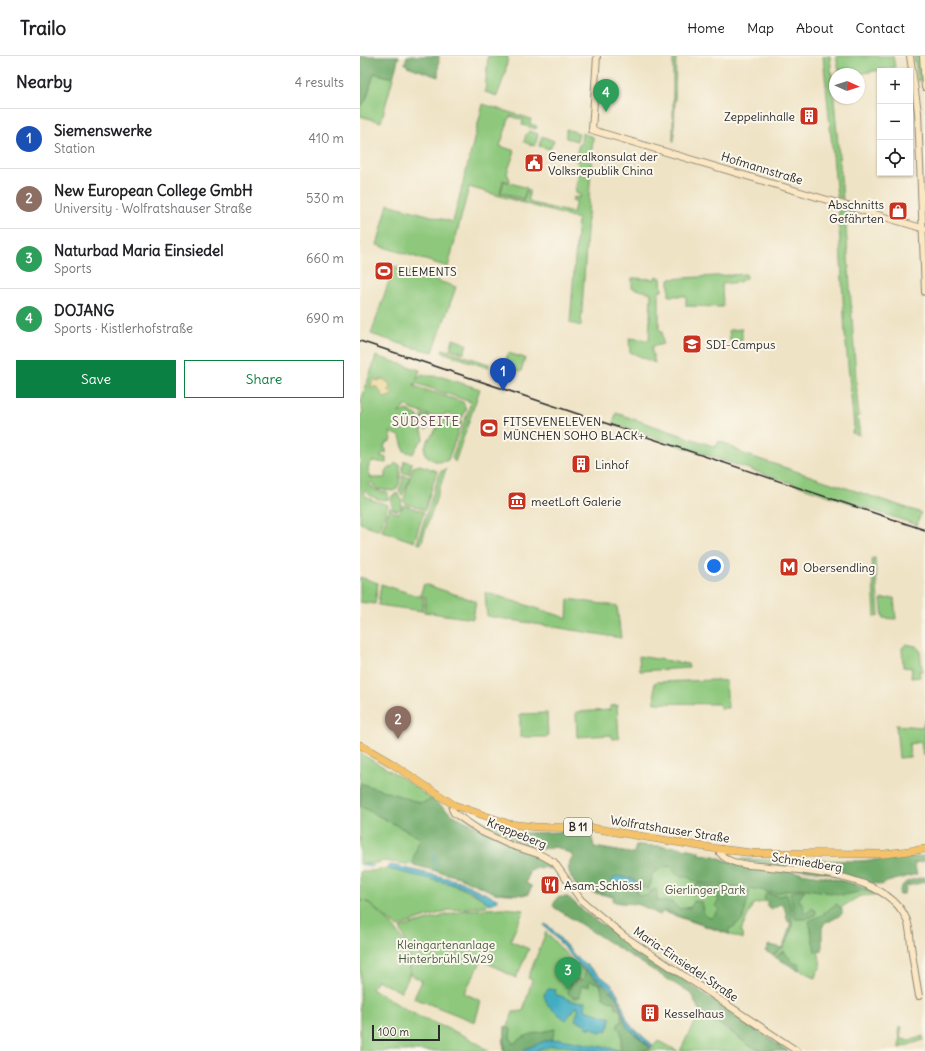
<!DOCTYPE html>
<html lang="en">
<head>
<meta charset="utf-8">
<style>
	body { margin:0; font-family:Delius,sans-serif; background:#f2f2f2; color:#202124 }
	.controls { position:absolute; right:12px; top:12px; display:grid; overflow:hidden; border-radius:0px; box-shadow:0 1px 3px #0004 }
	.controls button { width:36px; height:36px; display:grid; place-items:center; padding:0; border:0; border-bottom:1px solid #e0e0e0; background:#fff; color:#202124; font:20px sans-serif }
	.compass { position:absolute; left:469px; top:12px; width:36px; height:36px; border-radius:50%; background:#fff; box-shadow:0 1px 3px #0004; rotate:93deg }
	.scale { position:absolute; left:12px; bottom:10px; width:68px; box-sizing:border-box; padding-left:4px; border:2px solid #2b2b2b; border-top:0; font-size:11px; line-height:14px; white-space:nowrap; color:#2b2b2b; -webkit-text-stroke:3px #fbf7ec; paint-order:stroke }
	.you { position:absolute; left:354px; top:510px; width:14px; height:14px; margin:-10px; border:3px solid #fff; border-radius:50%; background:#1a73e8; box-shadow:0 0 0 6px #1a73e833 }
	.badge { display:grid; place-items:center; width:26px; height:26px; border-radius:50%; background:#0b8043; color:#fff; font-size:13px; font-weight:700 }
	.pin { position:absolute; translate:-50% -33px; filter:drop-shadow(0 1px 2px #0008) }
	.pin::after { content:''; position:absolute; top:21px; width:14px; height:12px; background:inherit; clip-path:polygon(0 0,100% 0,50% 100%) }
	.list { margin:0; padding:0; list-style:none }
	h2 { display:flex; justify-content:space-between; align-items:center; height:52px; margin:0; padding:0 16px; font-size:17px }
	h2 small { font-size:13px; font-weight:400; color:#757577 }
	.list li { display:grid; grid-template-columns:26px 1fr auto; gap:12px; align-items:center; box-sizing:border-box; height:60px; padding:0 16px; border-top:1px solid #e0e0e0 }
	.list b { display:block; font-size:15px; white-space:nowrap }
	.list p { margin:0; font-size:13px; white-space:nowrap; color:#757577 }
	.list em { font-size:13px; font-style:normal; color:#757577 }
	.actions { display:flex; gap:8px; padding:12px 16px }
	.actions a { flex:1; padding:9px 0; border:1px solid #0b8043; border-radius:0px; text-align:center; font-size:14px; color:#0b8043 }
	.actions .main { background:#0b8043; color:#fff }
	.icon { flex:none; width:22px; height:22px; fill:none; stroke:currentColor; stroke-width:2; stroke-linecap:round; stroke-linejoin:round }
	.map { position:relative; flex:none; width:565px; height:995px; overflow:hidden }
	header { display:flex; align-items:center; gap:24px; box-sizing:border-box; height:56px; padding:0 20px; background:#fff; border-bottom:1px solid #e0e0e0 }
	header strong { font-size:19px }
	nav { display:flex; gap:22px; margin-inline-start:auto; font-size:14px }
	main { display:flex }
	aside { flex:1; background:#fff }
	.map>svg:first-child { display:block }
	.green { fill:#8dc87c; stroke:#5c7a54 }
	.forest { fill:#72ac6c; stroke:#4e6c4c; fill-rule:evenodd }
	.sand { fill:#eeda9e; stroke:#8c8264 }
	.water { fill:#43adc2; stroke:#376c76 }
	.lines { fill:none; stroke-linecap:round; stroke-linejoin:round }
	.stream { stroke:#43adc2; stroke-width:1.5 }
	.secondary-casing { stroke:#8d8778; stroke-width:8 }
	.primary-casing { stroke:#8d8778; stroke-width:8 }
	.secondary { stroke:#fbe7c3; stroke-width:6 }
	.primary { stroke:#f4c26a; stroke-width:7 }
	.rail { stroke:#2b2b2b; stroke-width:1.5 }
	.labels { text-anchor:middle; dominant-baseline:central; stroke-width:4; stroke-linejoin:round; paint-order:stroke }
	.shield { fill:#fbf7ec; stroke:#696865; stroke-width:1 }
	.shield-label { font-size:11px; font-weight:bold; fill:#2b2b2b }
	.poi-label { font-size:12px; fill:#2b2b2b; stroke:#fbf7ec; text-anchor:start }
	.street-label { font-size:12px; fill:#2b2b2b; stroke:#fbf7ec }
	.park-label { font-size:12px; fill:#485a43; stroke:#fbf7ec }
	.neighbourhood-label { font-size:13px; letter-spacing:1px; fill:#6a505a; stroke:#fbf7ec }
</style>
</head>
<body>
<header>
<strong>Trailo</strong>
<nav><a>Home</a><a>Map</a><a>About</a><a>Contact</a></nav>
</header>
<main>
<aside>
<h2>Nearby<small>4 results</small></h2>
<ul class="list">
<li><span class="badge" style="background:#1a4fb4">1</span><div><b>Siemenswerke</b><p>Station</p></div><em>410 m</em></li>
<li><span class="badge" style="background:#8d6e63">2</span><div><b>New European College GmbH</b><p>University · Wolfratshauser Straße</p></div><em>530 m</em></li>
<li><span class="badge" style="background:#2e9e5b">3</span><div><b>Naturbad Maria Einsiedel</b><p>Sports</p></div><em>660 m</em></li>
<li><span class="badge" style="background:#2e9e5b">4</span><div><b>DOJANG</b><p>Sports · Kistlerhofstraße</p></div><em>690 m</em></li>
</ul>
<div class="actions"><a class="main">Save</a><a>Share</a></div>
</aside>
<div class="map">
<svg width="565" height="995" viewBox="0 0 565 995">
	<rect width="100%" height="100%" fill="#fbf7ec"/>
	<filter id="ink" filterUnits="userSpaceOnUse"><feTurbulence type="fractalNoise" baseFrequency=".025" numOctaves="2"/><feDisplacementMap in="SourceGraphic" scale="8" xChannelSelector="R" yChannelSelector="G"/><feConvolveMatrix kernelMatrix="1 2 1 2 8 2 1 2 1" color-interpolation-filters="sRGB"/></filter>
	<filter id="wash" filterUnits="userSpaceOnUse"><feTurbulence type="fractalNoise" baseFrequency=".012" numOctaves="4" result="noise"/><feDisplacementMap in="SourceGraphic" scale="16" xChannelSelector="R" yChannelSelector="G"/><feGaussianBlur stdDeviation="0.9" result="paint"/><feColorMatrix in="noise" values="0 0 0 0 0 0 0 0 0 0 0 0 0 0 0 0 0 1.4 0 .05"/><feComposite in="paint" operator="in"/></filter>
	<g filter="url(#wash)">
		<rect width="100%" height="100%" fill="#efe3c5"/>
		<path class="green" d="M 128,0 L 148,0 L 145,18 L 137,40 L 125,36 Z
			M 313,0 L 316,0 L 314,85 L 313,85 Z
			M 463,0 L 470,0 L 483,143 L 477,141 Z
			M 476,0 L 533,0 L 535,11 L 499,18 L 480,18 Z
			M 554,0 L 562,0 L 563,24 L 558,25 Z
			M 14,17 L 33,22 L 21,66 L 0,60 L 0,49 L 6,44 Z
			M 123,48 L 171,63 L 170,68 L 177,70 L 176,73 L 162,69 L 163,64 L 150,60 L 140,90 L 155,95 L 147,117 L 150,124 L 149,126 L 143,124 L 140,137 L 163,145 L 167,134 L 169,134 L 169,145 L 172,147 L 213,157 L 216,145 L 212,144 L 214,141 L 220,142 L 220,139 L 216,137 C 214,129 221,119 218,106 L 210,100 L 211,98 L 216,99 L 219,88 L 221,88 L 222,77 L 233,81 L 221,270 L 210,267 L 218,163 L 109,131 L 88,211 L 17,189 L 28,148 L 93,166 Z
			M 206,73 L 219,77 L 217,85 L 206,82 Z
			M 169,75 L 178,78 L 175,90 L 164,86 L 166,78 Z
			M 182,80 L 194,85 L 190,93 L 179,90 Z
			M 144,125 L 167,132 L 163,143 L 141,136 Z
			M 478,152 L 485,154 L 498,353 L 499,360 L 497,360 L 500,379 L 492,377 L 494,371 L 485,278 Z
			M 34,210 L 96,231 L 73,296 L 51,291 L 11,278 Z
			M 386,218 L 386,222 L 379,226 L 362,228 L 363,251 L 326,250 L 326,240 L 309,240 L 309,223 Z
			M 296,220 L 301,222 L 302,235 L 299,235 L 299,274 L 302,275 L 303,288 L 291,291 L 295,307 L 270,296 L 269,282 L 289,284 L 291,237 L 272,232 L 272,222 L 295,223 Z
			M 382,273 L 382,284 L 370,285 L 369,274 Z
			M 93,283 L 107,288 L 104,297 L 90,293 Z
			M 83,293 L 129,308 L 128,312 L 82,296 Z
			M 148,297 L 165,302 L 161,316 L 144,310 Z
			M 16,300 L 60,314 L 56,324 L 62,319 L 82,321 L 120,333 L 95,406 L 92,402 L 111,346 L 55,327 L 54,330 L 103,346 L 106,353 L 102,362 L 87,358 L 76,361 L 50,353 L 47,349 L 38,357 L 47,354 L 58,360 L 64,382 L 57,390 L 53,398 L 44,395 L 40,380 L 30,376 L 32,384 L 25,388 L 24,392 L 26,393 L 26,397 L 22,397 L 21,400 L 26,402 L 26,407 L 12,405 L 8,412 L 11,422 L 25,422 L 25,416 L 36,407 L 40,409 L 40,426 L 37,433 L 33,435 L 17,433 L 11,426 L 9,428 L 16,434 L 28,437 L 29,443 C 22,446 10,441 5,435 L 3,438 L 12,444 L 28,449 L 20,474 L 0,467 L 0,359 L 3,357 L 1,345 Z
			M 256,357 L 356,391 L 359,385 L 365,387 L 384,398 L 559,456 L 561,457 L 557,469 L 253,368 Z
			M 62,359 L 69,360 C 74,365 71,370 66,374 L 62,364 Z
			M 86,361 L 102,365 L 88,404 C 80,408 71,405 65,398 C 62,383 77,379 79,365 Z
			M 44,405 L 52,407 L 49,418 L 42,417 Z
			M 60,409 L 77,415 L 65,454 L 45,447 L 44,445 C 44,441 52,414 53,411 Z
			M 86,413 L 61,488 L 57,487 L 80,416 Z
			M 42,420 L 50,421 L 42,440 L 39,435 L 43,425 Z
			M 37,437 L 42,444 L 41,452 L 38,455 L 33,453 L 31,447 L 32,440 Z
			M 44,449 L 64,456 L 54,486 L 22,475 L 30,451 L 33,456 L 39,457 Z
			M 512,502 L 515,502 L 519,560 L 515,561 Z
			M 0,521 L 18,527 L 15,548 L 0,546 Z
			M 21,528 L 64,542 L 62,555 L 18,549 Z
			M 64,528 L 116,545 L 113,563 L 64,556 L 66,541 L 60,539 Z
			M 125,536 L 207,562 L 208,543 L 257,550 L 261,582 L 127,560 Z
			M 534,542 L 536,563 L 523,562 L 521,543 Z
			M 546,588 L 556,590 L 560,594 L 562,615 L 559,615 L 560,621 L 551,622 L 552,612 L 543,611 L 542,592 Z
			M 279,600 L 328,608 L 329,612 L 280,615 Z
			M 355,624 L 366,625 L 368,652 L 360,652 L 359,648 L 295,647 L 294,627 L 297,626 Z
			M 257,649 L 259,682 L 252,683 L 251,679 L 217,681 L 216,656 L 250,654 L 250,650 Z
			M 187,657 L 188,681 L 160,681 L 160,658 Z
			M 565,664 L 565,699 L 563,699 L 561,686 L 549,688 L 550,701 L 539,702 L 536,669 L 562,671 Z
			M 0,697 L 44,723 L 93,759 L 190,813 L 184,811 L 169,814 L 166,827 L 172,831 L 167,839 L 135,837 L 99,821 L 54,809 L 24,805 L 12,808 L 0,807 Z
			M 98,756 L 158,777 L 209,776 L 231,779 L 234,791 L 274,798 L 276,789 L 316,791 L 339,795 L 339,798 L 354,800 L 382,810 L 467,821 L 513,833 L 514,839 L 500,840 L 454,868 L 461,911 L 457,916 L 455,922 L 405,895 L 409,889 L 423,892 L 432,866 L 423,842 L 393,848 L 381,875 L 383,883 L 278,847 L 218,833 C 211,821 203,811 214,800 L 197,791 L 180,793 Z
			M 26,812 C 62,819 97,826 128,846 L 126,850 L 89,854 L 37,871 L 6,845 C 28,865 56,885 49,919 C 48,925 43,931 41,936 L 17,924 L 12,933 C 28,942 44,953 60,961 C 84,972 109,979 129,995 L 0,995 L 0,845 L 4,845 L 0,844 L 0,815 L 16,815 Z
			M 144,852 L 164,854 L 150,885 L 169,893 L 156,922 L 122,904 L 104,937 L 121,945 L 115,966 L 54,942 L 62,925 L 50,918 L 50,895 L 40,872 L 104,854 Z
			M 186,876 L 216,909 L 255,941 L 265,968 L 291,992 L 298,985 L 318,995 L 144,995 L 143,985 L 153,956 L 163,955 L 172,924 L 168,922 Z
			M 337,961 C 357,963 371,977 387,988 C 391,991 397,991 401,995 L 320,995 Z
			M 539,971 L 542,971 L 540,982 L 549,985 L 563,980 L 563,984 L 540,992 Z"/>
		<path class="forest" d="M 0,0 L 39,0 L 33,22 L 14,17 L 6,44 L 2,49 L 0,49 Z
			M 47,0 L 79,0 L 78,21 L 47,10 L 45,7 Z
			M 0,727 L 61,747 L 68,745 L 71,742 L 93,759 L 194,808 L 190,813 L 184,811 L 169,814 L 166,827 L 172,831 L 167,839 L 135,837 L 99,821 L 54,809 L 53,803 L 60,782 L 0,750 Z
			M 98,756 L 158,777 L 209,776 L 231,779 L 234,791 L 274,798 L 276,789 L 316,791 L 339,795 L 339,798 L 354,800 L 365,805 L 467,821 L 513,833 L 513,836 L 504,835 L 484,839 L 441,832 L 416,837 L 389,832 L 384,827 L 382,831 L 379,832 L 335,826 L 328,821 L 320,821 L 309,810 L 300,813 L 291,819 L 292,823 L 288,834 L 283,831 L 277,833 L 276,838 L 287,840 L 291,835 L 297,833 L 297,845 L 312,846 L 319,853 L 331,851 L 334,845 L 342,846 C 342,854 343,860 351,862 L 360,854 L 355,850 L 359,844 L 356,841 L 342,837 L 332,838 L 337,828 L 375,835 L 375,840 L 380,838 L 384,839 L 385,834 L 390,834 L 383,863 L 372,872 L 369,872 L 369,878 L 304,855 L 300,859 C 293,856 286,851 279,849 C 270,846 262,849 253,845 L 254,840 L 218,833 C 211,821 203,811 214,800 L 197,791 L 180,793 L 125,775 ZM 263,821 L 270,822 L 280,829 L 268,829 L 259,827 Z
			M 565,800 L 565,805 L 554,807 L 557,818 L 527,826 L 521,829 L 463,816 L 381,805 L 380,803 L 499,805 Z
			M 565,821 L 565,826 L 547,830 L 544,838 L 539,839 C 540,824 553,824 565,821 Z
			M 438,834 L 445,834 L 439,843 L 444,850 L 443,856 L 447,857 L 452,852 L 456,855 L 456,858 L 446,863 L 435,863 L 430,837 Z
			M 406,837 L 419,840 L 427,838 C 434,866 437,879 414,899 L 405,895 L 409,889 L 423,892 L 431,866 L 428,866 L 424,850 L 420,848 L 411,853 L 407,850 L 408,846 L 404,843 Z
			M 200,841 L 208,841 L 228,859 L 428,995 L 401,995 L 387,988 L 366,971 L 343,962 L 331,938 L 195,852 L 193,850 L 196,843 Z
			M 476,848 L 482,853 L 482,858 L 470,865 L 465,866 L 462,872 L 462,895 L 455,896 L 449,865 L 462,859 Z
			M 424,895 L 433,907 L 439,908 L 440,911 L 438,914 L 415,901 Z
			M 217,907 L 256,940 L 267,971 L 291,993 L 280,995 L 260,994 C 261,986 264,977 258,972 L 258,968 L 262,965 L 260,954 L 256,952 L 255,947 L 243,941 L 240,928 L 231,925 L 229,927 L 229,930 L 221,930 L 220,941 C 214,943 211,941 208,937 L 210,928 L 212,928 L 217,922 L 221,924 L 224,923 L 225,916 L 216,909 Z
			M 145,970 L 151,973 L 150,981 L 153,988 C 164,977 180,977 195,973 L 192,984 L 160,995 L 144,995 Z"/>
		<path class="sand" d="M 14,323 L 17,325 L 23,323 L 30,328 L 29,335 L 33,337 L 32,339 L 25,342 L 17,331 L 10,331 Z"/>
		<path class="water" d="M 32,809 L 99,825 L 137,843 L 138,845 L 130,848 L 111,835 L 95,829 L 28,813 L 28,810 Z
			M 256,820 L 270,822 L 280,829 L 252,827 L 252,824 Z
			M 185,868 L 190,871 L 216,901 L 251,928 L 259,940 L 267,963 L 272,971 L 294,990 L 292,992 L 267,971 L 259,945 L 250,933 L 217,907 L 189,874 L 184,870 Z
			M 188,933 L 196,934 L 195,938 L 213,945 L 226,946 L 225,954 L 251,962 L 247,975 L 242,974 L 241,977 L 231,971 L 231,973 L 226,971 L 226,968 L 215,964 L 219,952 L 216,951 L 206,964 C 196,956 186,952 184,938 Z
			M 200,983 L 266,995 L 236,995 L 204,990 L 192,990 L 173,995 L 160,995 L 185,985 Z"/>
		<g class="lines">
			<path class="stream" d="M 72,797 L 76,807 L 75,813
				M 0,808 L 13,810"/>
		</g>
	</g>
	<g filter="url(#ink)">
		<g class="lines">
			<defs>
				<path id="secondary" d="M 237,0 L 232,74 L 565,173
					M 550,0 L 558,56 L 565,236
					M 563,0 L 565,31
					M 94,749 L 92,753 L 94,757 L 122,776 L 150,789 L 181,799 L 194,806 L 221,844 L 264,880 L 437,995
					M 361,793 L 360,797 C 368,808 387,809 400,810 C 442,815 526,817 546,862 C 550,870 550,880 551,889 C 553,906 556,923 559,940"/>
				<path id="primary" d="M 0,689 L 31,707 L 94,749 L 149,768 L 176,771 L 232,772 L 351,792 L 393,797 L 524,798 L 565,793"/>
			</defs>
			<use href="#secondary" class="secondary-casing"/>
			<use href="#primary" class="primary-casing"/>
			<use href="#secondary" class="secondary"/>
			<use href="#primary" class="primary"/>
			<path class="rail" d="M 0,285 L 565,474"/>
		</g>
	</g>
	<defs>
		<symbol id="building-square" viewBox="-11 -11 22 22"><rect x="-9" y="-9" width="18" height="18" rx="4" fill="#c8321e" stroke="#fbf7ec"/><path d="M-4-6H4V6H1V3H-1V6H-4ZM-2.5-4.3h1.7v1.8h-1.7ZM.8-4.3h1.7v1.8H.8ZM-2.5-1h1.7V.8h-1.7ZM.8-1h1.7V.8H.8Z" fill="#fff"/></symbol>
		<symbol id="civic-square" viewBox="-11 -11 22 22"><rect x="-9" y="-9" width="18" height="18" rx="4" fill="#c8321e" stroke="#fbf7ec"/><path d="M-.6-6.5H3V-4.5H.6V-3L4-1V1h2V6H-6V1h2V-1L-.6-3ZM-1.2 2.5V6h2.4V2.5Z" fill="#fff"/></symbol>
		<symbol id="shop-square" viewBox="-11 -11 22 22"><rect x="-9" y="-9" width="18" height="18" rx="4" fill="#c8321e" stroke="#fbf7ec"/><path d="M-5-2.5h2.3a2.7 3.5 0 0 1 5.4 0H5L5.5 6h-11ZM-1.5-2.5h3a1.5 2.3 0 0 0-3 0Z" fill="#fff"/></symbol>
		<symbol id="stadium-square" viewBox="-11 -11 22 22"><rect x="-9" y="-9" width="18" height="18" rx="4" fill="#c8321e" stroke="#fbf7ec"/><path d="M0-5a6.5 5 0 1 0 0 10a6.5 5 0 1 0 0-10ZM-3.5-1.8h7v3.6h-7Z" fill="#fff"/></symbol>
		<symbol id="school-square" viewBox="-11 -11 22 22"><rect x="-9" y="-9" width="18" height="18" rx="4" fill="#c8321e" stroke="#fbf7ec"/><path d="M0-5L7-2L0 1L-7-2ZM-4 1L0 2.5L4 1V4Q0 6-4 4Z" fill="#fff"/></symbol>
		<symbol id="museum-square" viewBox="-11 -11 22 22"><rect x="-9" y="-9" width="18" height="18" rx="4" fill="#c8321e" stroke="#fbf7ec"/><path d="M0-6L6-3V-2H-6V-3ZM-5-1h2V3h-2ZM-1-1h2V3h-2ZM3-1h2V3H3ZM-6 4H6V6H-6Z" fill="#fff"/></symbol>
		<symbol id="metro-square" viewBox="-11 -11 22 22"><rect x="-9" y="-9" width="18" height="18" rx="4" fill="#c8321e" stroke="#fbf7ec"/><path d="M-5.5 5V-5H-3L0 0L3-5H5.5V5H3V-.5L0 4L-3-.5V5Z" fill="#fff"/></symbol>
		<symbol id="restaurant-square" viewBox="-11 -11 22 22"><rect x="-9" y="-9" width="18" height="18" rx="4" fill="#c8321e" stroke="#fbf7ec"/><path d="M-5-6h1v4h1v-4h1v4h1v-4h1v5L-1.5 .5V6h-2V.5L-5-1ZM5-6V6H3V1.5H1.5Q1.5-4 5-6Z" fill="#fff"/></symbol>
	</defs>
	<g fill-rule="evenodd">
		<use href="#building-square" x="438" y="49" width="22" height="22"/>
		<use href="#civic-square" x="163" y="96" width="22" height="22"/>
		<use href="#shop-square" x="527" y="144" width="22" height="22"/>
		<use href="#stadium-square" x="13" y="204" width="22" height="22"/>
		<use href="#school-square" x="321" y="277" width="22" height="22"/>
		<use href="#stadium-square" x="118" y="361" width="22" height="22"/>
		<use href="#building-square" x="210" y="397" width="22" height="22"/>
		<use href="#museum-square" x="146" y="434" width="22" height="22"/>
		<use href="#metro-square" x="418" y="500" width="22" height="22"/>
		<use href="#restaurant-square" x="179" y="818" width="22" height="22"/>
		<use href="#building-square" x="279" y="946" width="22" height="22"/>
	</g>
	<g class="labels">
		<rect class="shield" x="204" y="762" width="28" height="18" rx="3"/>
		<g class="shield-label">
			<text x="218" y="771">B 11</text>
		</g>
		<g class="poi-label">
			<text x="435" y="60" text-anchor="end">Zeppelinhalle</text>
			<text x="188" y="100">Generalkonsulat der<tspan x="188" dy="14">Volksrepublik China</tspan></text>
			<text x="524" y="148" text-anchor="end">Abschnitts<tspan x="524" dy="14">Gefährten</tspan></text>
			<text x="38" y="215">ELEMENTS</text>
			<text x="346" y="288">SDI-Campus</text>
			<text x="143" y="365">FITSEVENELEVEN<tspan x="143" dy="14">MÜNCHEN SOHO BLACK+</tspan></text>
			<text x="235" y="408">Linhof</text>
			<text x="171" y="445">meetLoft Galerie</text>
			<text x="443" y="511">Obersendling</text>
			<text x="204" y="829">Asam-Schlössl</text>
			<text x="304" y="957">Kesselhaus</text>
		</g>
		<g class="street-label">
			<text transform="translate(402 112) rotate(17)">Hofmannstraße</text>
			<text transform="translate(310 773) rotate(9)">Wolfratshauser Straße</text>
			<text transform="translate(157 777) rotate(22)">Kreppeberg</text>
			<text transform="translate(447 806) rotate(9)">Schmiedberg</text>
			<text transform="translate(326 908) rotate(34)">Maria-Einsiedel-Straße</text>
		</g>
		<g class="park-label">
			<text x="345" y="833">Gierlinger Park</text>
			<text x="86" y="888">Kleingartenanlage<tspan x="86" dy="14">Hinterbrühl SW29</tspan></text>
		</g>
		<g class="neighbourhood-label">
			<text x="66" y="365">SÜDSEITE</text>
		</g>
	</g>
</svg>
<div class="controls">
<button>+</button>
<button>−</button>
<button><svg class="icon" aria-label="locate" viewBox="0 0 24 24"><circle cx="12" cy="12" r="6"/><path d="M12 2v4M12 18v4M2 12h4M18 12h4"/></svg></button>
</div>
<svg class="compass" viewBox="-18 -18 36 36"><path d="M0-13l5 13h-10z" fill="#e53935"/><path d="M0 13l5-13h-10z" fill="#757577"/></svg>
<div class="scale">100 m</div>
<div class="you"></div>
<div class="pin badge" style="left:143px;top:335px;background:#1a4fb4">1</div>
<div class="pin badge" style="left:38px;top:683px;background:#8d6e63">2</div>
<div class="pin badge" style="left:208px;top:934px;background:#2e9e5b">3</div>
<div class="pin badge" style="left:246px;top:56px;background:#2e9e5b">4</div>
</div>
</main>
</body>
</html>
